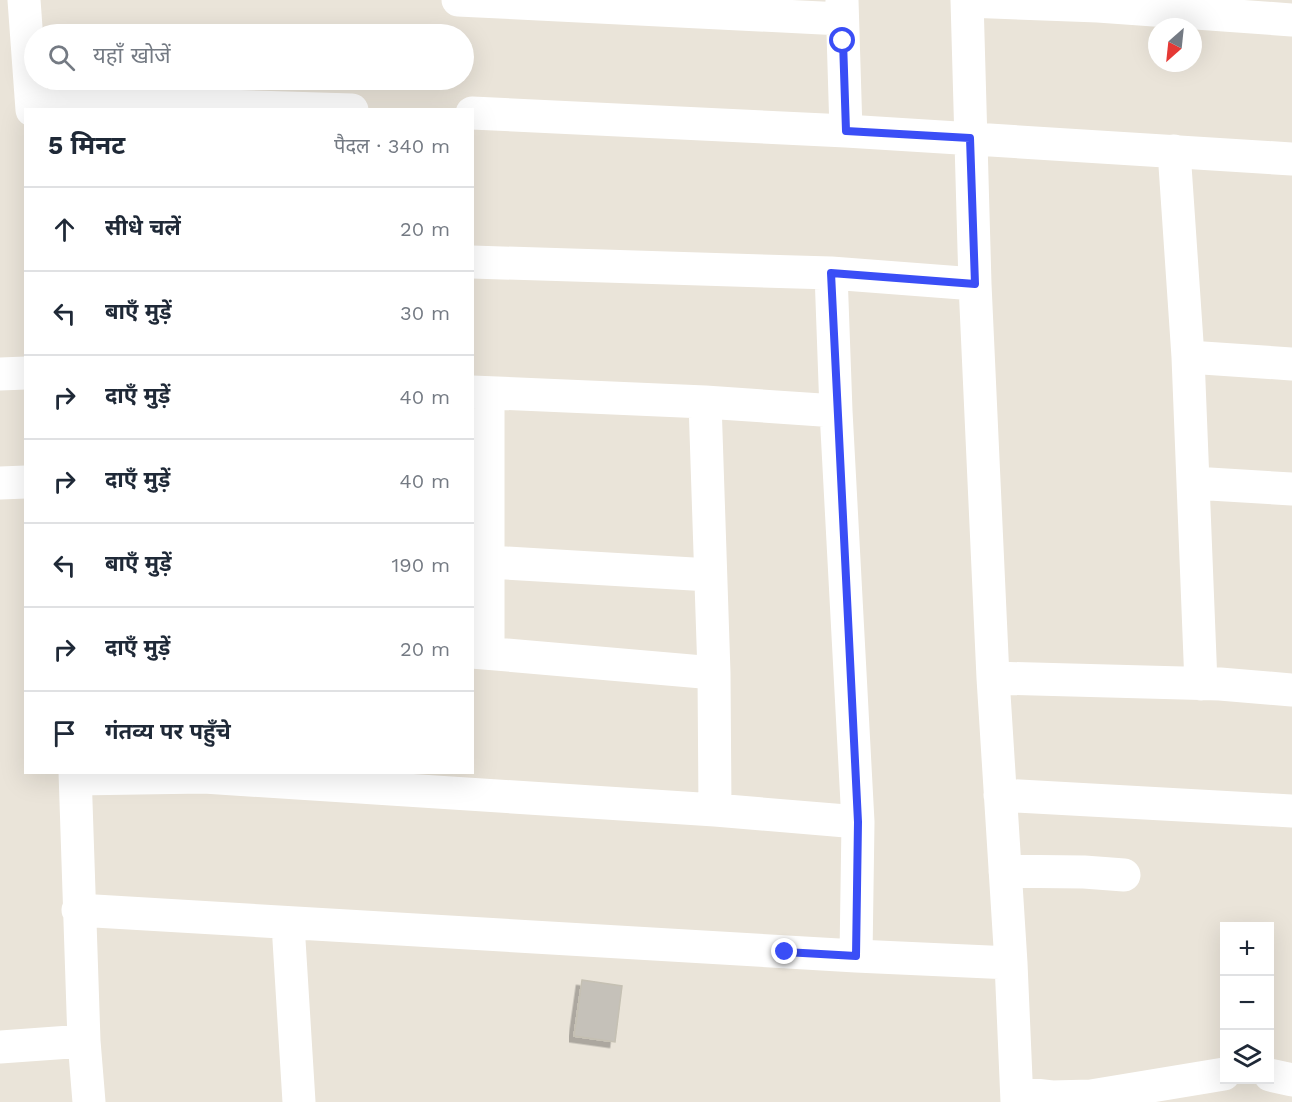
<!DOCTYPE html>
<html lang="hi">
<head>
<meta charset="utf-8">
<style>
	body { margin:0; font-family:"Work Sans","Noto Sans Devanagari",sans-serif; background:#f2f2f3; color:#1f2937 }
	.controls { position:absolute; right:18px; bottom:18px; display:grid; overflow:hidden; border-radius:0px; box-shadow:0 6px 24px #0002 }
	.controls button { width:54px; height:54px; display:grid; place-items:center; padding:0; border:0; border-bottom:2px solid #e0e1e3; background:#fff; color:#1f2937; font:30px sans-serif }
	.compass { position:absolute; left:1148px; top:18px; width:54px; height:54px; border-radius:50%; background:#fff; box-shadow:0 6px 24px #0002; rotate:207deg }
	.stop { position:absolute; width:18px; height:18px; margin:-14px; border:4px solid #3a4ef6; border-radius:50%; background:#fff }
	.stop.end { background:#3a4ef6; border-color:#fff; box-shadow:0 2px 6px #0008 }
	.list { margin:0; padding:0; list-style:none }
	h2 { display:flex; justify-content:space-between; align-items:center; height:78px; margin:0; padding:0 24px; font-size:26px }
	h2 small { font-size:20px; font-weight:400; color:#747a83 }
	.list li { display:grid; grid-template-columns:39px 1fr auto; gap:18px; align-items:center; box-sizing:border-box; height:84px; padding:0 24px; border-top:2px solid #e0e1e3 }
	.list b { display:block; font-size:22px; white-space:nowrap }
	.list em { font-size:20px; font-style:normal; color:#747a83 }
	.icon { flex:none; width:33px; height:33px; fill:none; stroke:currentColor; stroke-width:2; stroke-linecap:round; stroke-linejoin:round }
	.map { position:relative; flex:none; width:1292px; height:1102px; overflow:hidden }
	.search { position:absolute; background:#fff; box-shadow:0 6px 24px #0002; left:24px; top:24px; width:450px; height:66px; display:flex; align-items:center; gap:15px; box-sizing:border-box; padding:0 21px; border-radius:33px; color:#747a83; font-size:22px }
	.panel { position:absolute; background:#fff; box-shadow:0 6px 24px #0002; left:24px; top:108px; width:450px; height:666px; border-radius:0px }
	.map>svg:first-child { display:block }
	.building { fill:#c5c1b9; stroke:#c5c0b3; stroke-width:1.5; filter:url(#shadow) }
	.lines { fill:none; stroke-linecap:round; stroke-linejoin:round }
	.minor { stroke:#fff; stroke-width:33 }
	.route { stroke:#3a4ef6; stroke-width:8 }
</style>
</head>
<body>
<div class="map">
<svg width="1292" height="1102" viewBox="0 0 1292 1102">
	<defs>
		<filter id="shadow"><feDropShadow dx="-5.5" dy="5.5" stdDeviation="0" flood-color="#0004"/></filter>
	</defs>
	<rect width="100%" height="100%" fill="#eae4d9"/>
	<path class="building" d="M 582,980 L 622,986 L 615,1042 L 574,1036 Z"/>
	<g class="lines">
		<path class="minor" d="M 24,0 L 32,110
			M 458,0 L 842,19
			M 842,0 L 846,131
			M 967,0 L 975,284 L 993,678 L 1011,963 L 1017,1102
			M 967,1 L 1098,6 L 1292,20
			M 32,105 L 192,105 L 352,110
			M 472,113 L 846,131 L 1292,159
			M 1174,151 L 1188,357 L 1201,684
			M 472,262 L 831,273 L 975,284
			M 831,273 L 836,411 L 858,822 L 856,956
			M 1188,357 L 1292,364
			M 0,374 L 26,373
			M 472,392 L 705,402 L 836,411
			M 488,393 L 488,653
			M 705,402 L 714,673 L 715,810
			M 0,483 L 26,482
			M 1193,483 L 1292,489
			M 489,562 L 710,575
			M 472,652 L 714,673
			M 993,678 L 1220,684 L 1292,690
			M 75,772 L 84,1041 L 89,1102
			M 76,779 L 204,777 L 715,810 L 858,822
			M 1000,795 L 1292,811
			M 1005,871 L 1084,872 L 1124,875
			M 78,910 L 856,956 L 1011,963
			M 288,924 L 299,1102
			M 0,1047 L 84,1041
			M 1270,1075 L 1292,1080
			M 1017,1093 L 1052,1097 L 1091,1096 L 1224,1074"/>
	</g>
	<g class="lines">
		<path class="route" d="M 785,952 L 856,956 L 858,822 L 831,273 L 975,284 L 970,138 L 846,131 L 843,41"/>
	</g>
</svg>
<div class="controls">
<button>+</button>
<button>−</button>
<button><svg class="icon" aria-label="layers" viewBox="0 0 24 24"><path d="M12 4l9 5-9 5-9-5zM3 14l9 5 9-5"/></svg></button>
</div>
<svg class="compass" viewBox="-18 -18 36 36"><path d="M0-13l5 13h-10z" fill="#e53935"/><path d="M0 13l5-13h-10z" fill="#747a83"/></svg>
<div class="stop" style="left:843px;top:41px"></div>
<div class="stop end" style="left:785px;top:952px"></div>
<div class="search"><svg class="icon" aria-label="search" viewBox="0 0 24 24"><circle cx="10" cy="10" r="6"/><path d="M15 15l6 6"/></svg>यहाँ खोजें</div>
<section class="panel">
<h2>5 मिनट<small>पैदल · 340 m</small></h2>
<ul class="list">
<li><svg class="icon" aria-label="ahead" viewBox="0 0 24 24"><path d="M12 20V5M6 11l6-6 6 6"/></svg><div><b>सीधे चलें</b></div><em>20 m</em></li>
<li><svg class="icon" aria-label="left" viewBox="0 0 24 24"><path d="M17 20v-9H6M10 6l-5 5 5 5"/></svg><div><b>बाएँ मुड़ें</b></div><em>30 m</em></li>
<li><svg class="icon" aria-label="right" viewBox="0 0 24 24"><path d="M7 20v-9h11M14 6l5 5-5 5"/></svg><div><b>दाएँ मुड़ें</b></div><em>40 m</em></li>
<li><svg class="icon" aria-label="right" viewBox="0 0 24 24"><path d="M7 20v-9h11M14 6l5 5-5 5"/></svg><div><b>दाएँ मुड़ें</b></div><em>40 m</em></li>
<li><svg class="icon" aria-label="left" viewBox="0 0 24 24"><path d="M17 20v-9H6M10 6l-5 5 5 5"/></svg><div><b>बाएँ मुड़ें</b></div><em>190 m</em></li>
<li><svg class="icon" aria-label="right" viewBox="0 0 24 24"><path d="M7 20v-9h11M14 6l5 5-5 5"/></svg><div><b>दाएँ मुड़ें</b></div><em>20 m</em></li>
<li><svg class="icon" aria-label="arrive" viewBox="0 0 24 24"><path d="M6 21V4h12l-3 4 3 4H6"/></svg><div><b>गंतव्य पर पहुँचे</b></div></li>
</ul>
</section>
</div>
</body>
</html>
